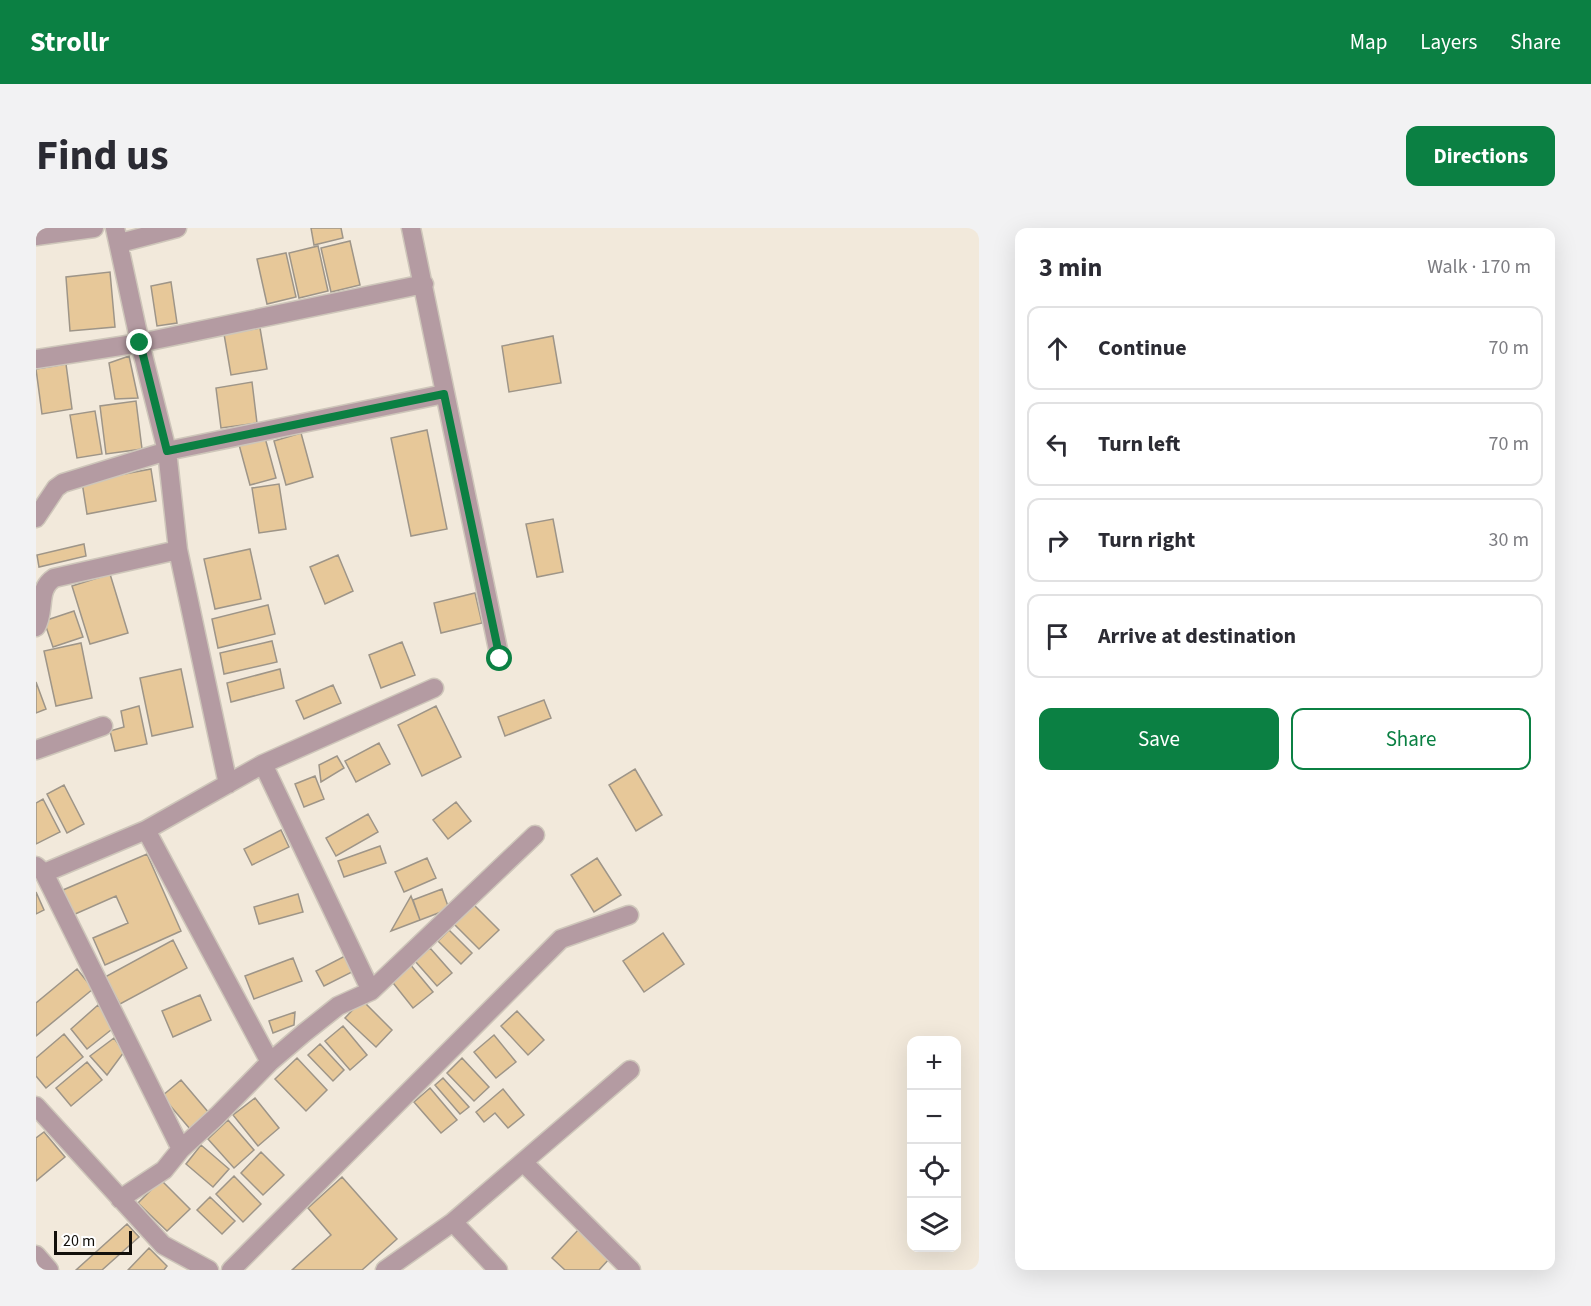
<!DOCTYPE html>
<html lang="en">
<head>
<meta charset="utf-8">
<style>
	body { margin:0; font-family:"Source Sans 3",sans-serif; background:#f2f2f3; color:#2b2b33 }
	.controls { position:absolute; right:18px; bottom:18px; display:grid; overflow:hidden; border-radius:12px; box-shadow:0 6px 24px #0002 }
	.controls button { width:54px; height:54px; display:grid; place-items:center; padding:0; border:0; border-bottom:2px solid #e1e1e2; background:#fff; color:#2b2b33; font:30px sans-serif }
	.scale { position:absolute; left:18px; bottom:15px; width:78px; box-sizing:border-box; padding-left:6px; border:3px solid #120f0a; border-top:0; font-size:16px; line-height:21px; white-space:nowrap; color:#120f0a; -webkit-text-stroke:4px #fff; paint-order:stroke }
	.stop { position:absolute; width:18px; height:18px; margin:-14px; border:4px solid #0b8043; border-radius:50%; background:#fff }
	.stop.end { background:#0b8043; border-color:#fff; box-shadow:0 2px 6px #0008 }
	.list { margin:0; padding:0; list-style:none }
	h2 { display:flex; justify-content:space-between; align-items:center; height:78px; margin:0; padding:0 24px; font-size:26px }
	h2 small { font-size:20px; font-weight:400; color:#7c7c81 }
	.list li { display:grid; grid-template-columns:39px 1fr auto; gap:18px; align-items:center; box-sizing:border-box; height:84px; margin:0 12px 12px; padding:0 12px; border:2px solid #e1e1e2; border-radius:12px }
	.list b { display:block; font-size:22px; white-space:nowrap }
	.list em { font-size:20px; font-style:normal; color:#7c7c81 }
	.actions { display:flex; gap:12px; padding:18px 24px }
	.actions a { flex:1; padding:14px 0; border:2px solid #0b8043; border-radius:12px; text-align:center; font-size:21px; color:#0b8043 }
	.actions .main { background:#0b8043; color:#fff }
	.icon { flex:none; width:33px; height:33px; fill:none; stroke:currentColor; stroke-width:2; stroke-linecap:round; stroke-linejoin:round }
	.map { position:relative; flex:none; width:943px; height:1042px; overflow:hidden; border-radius:12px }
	header { display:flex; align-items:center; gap:36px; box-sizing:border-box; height:84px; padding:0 30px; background:#0b8043; color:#fff }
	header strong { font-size:28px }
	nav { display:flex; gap:33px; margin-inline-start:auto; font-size:21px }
	.intro { display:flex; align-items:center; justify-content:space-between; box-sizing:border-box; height:144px; padding:0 36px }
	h1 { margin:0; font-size:42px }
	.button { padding:15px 27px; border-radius:12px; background:#0b8043; color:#fff; font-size:21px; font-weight:700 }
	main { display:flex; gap:36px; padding:0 36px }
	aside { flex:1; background:#fff; border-radius:12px; box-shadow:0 6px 24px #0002 }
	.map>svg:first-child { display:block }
	.building { fill:#e7c899; stroke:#9e9588; stroke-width:1.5 }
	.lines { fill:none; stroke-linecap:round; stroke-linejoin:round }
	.street-casing { stroke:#cec6ba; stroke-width:21 }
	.street { stroke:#b49ba2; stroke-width:18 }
	.route { stroke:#0b8043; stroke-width:8 }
</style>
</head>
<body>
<header>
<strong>Strollr</strong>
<nav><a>Map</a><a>Layers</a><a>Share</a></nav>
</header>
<div class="intro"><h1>Find us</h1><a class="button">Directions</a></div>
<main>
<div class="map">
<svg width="943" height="1042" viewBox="0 0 943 1042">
	<rect width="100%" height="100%" fill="#f2e9db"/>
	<path class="building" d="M 275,0 L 305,0 L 307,10 L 278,17 Z
		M 314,13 L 324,57 L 295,64 L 285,20 Z
		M 282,18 L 292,63 L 263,70 L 253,25 Z
		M 250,25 L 260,69 L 231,76 L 221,31 Z
		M 74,44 L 79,99 L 34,103 L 30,49 Z
		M 135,54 L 141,95 L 121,98 L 115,58 Z
		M 224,100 L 231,141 L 195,147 L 188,106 Z
		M 517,108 L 525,155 L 473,164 L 466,118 Z
		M 93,128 L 102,170 L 79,171 L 73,135 Z
		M 30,136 L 36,181 L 6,186 L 0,141 Z
		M 216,154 L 221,195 L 185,200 L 180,160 Z
		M 100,173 L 106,221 L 70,226 L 64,178 Z
		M 59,183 L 66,226 L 41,230 L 34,187 Z
		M 391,202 L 411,301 L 375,308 L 355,210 Z
		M 265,205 L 277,249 L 250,257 L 238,213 Z
		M 228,206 L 240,250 L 214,257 L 202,213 Z
		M 115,241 L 120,273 L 51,286 L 46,254 Z
		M 243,256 L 250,301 L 223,305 L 216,260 Z
		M 517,291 L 527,344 L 501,349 L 490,296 Z
		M 48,316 L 50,328 L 3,339 L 1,327 Z
		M 214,321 L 225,371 L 179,381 L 168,331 Z
		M 302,327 L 317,363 L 289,376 L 274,339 Z
		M 74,346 L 92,405 L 54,416 L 36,358 Z
		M 439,365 L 446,395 L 405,405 L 398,375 Z
		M 232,377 L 239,406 L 182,420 L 176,391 Z
		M 38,383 L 47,409 L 17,419 L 8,393 Z
		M 236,413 L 241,434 L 188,446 L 184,425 Z
		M 366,414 L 379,447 L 345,460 L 333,427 Z
		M 45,415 L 56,470 L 20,478 L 8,423 Z
		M 145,441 L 157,499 L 116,508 L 104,450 Z
		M 244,441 L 248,460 L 195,474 L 191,455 Z
		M 0,454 L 10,481 L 0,485 Z
		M 297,457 L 305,475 L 268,491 L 260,473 Z
		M 508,472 L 515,490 L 469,508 L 462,489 Z
		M 103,478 L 111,516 L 79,523 L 74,503 L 88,499 L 85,483 Z
		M 400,478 L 425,529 L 386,548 L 362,497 Z
		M 343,515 L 354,536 L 320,554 L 309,533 Z
		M 301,528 L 308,540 L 285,554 L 283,537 Z
		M 599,541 L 626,587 L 600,603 L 573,557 Z
		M 279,548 L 288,571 L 268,579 L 259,556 Z
		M 28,557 L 48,596 L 31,605 L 11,566 Z
		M 7,571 L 24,604 L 0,616 L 0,575 Z
		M 420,574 L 435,593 L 412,611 L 397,592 Z
		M 332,586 L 342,604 L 300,628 L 290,610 Z
		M 245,602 L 253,619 L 216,637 L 208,621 Z
		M 344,618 L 350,635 L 308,649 L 302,633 Z
		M 111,626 L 145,703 L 69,737 L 57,710 L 92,695 L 80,668 L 37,687 L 27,662 Z
		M 391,630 L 400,650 L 368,664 L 359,644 Z
		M 561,630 L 585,667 L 558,684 L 535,647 Z
		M 406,661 L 413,681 L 384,692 L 377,672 Z
		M 0,664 L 8,682 L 0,686 Z
		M 262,666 L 267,684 L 223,696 L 218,679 Z
		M 375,668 L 384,692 L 355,703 Z
		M 437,676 L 463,702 L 443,721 L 417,695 Z
		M 413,702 L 436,725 L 425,736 L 402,713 Z
		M 627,705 L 648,736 L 608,764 L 587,733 Z
		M 137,712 L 151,740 L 84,776 L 69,749 Z
		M 394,720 L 416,745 L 401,758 L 379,733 Z
		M 309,728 L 316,744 L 288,758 L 280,743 Z
		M 257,730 L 266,753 L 218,771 L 209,748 Z
		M 373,735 L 397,764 L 377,780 L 354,751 Z
		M 41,741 L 57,761 L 0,808 L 0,775 Z
		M 164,767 L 175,792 L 137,809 L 126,783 Z
		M 326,772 L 356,802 L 340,819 L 309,790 Z
		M 62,777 L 80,798 L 51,821 L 35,801 Z
		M 481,783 L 508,812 L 492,827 L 465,798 Z
		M 259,784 L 258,797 L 237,805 L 233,793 Z
		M 307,798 L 331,827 L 314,842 L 289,813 Z
		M 28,806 L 47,829 L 10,860 L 0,848 L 0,830 Z
		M 458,807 L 480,834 L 460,850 L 438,824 Z
		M 78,810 L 88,824 L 71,847 L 54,828 Z
		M 284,816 L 308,842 L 297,853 L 272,827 Z
		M 261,830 L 291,862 L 270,883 L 239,851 Z
		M 426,830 L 453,859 L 438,873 L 411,845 Z
		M 51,834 L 66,852 L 35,878 L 20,860 Z
		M 407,850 L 433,879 L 424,886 L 399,857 Z
		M 145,852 L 173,885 L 154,901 L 126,868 Z
		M 394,860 L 421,892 L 405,905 L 378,874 Z
		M 467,861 L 488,887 L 472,900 L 459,885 L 448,894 L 440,884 Z
		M 219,870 L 243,900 L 222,918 L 197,887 Z
		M 192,892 L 218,922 L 198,940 L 172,911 Z
		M 8,904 L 29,929 L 0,953 L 0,910 Z
		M 165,917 L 193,941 L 177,959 L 150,936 Z
		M 225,924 L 248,947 L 227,967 L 205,945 Z
		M 198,948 L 225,976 L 207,994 L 180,966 Z
		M 306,949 L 361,1011 L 326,1042 L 256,1042 L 295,1007 L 272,980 Z
		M 125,952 L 154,981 L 131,1003 L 102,975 Z
		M 174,969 L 199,993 L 186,1006 L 161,982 Z
		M 91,996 L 103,1009 L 66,1042 L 40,1042 Z
		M 543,1001 L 574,1030 L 563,1042 L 529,1042 L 516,1030 Z
		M 113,1020 L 131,1038 L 128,1042 L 92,1042 Z"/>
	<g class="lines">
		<defs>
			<path id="street" d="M 79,0 L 104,115 L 131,223 L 142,322 L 192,556
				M 375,0 L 464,431
				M 0,8 L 58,0
				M 84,15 L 141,0
				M 0,131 L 104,115 L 388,56
				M 0,290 L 20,260 L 27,255 L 131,223 L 408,166
				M 0,399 C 10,382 0,362 18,350 L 142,322
				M 0,522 L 67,498
				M 227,536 L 335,763
				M 110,602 L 234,834
				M 0,638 L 8,645 L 110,602 L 227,536 L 398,460
				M 8,645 L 145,921
				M 0,878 L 127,1017 L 173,1042
				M 487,934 L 595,1042
				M 84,971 L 128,942 L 145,921 L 181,888 L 234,834 L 268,805 L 302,778 L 335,763 L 499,607
				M 417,994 L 462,1042
				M 0,1027 L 13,1042
				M 195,1042 L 525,711 L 593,687
				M 349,1042 L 417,994 L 594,842"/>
		</defs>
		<use href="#street" class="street-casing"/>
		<use href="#street" class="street"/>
	</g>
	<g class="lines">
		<path class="route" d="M 104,115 L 131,223 L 408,166 L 464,431"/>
	</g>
</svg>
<div class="controls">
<button>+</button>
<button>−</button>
<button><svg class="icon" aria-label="locate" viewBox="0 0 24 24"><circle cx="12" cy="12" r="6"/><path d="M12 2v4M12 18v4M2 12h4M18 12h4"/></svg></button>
<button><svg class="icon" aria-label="layers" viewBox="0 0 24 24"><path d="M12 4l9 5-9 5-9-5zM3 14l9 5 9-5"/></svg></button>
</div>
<div class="scale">20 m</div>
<div class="stop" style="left:464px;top:431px"></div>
<div class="stop end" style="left:104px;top:115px"></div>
</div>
<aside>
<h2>3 min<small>Walk · 170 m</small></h2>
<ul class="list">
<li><svg class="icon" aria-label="ahead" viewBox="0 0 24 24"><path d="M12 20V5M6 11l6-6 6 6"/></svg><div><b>Continue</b></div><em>70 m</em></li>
<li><svg class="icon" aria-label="left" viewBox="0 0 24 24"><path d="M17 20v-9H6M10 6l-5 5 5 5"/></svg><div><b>Turn left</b></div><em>70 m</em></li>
<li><svg class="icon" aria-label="right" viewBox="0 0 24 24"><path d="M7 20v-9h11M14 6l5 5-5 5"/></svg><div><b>Turn right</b></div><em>30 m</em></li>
<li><svg class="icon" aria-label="arrive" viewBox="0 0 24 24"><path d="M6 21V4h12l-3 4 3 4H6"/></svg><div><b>Arrive at destination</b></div></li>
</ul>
<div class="actions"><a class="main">Save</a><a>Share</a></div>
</aside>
</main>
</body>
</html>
